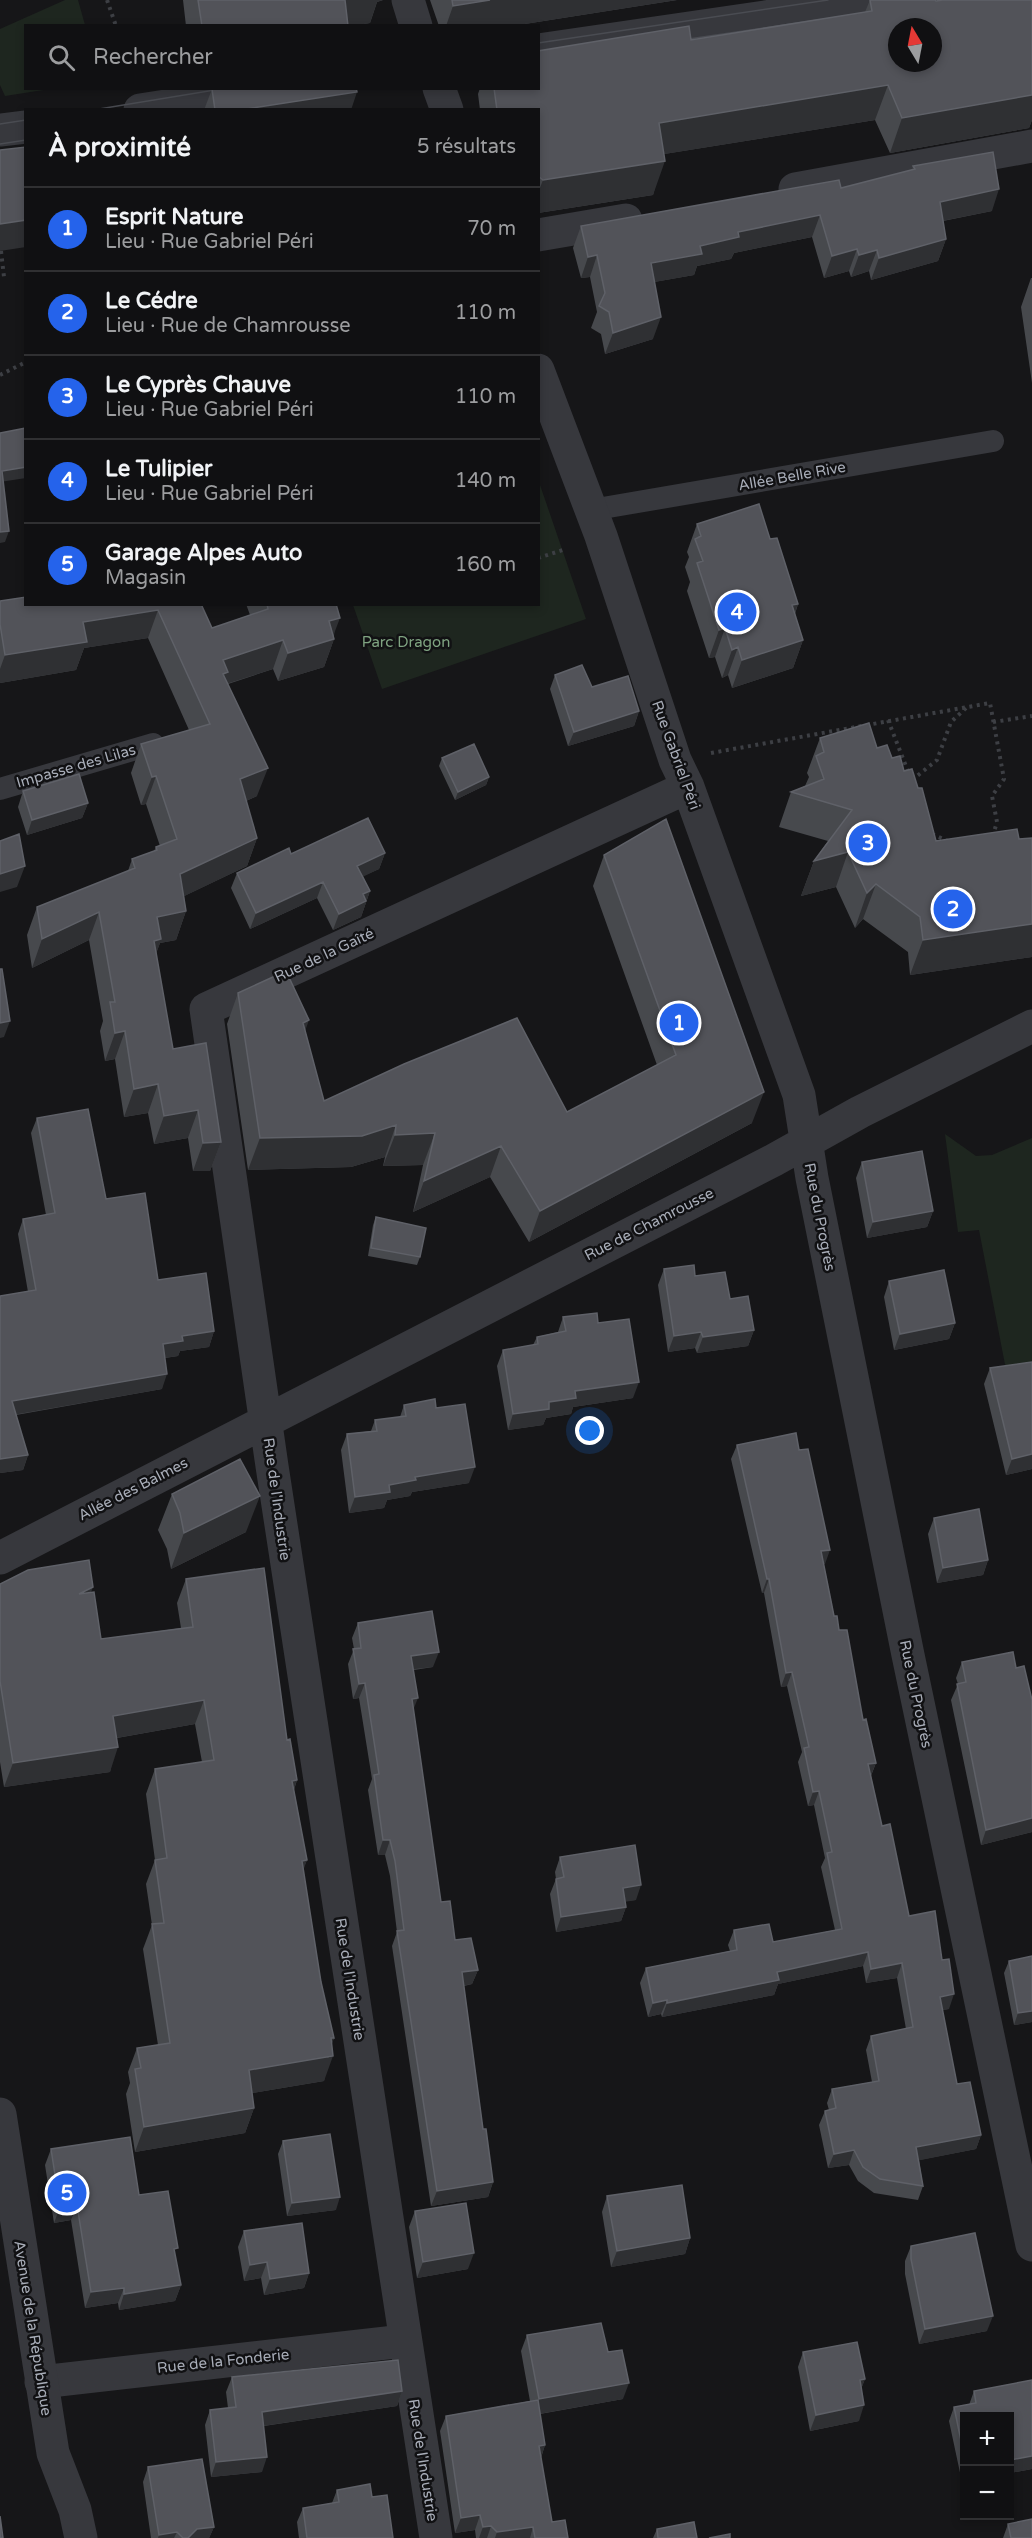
<!DOCTYPE html>
<html lang="fr">
<head>
<meta charset="utf-8">
<style>
	body { margin:0; font-family:"Varela Round",sans-serif; background:#1e1e20; color:#f1f3f6 }
	.controls { position:absolute; right:18px; bottom:18px; display:grid; overflow:hidden; border-radius:0px; box-shadow:0 3px 9px #0003 }
	.controls button { width:54px; height:54px; display:grid; place-items:center; padding:0; border:0; border-bottom:2px solid #303032; background:#101012; color:#f1f3f6; font:30px sans-serif }
	.compass { position:absolute; left:888px; top:18px; width:54px; height:54px; border-radius:50%; background:#101012; box-shadow:0 3px 9px #0003; rotate:350deg }
	.you { position:absolute; left:590px; top:1431px; width:21px; height:21px; margin:-15px; border:4px solid #fff; border-radius:50%; background:#1a73e8; box-shadow:0 0 0 9px #1a73e833 }
	.badge { display:grid; place-items:center; width:39px; height:39px; border-radius:50%; background:#2563eb; color:#fff; font-size:20px; font-weight:700 }
	.pin { position:absolute; translate:-50% -50%; border:3px solid #fff; box-shadow:0 2px 6px #0006 }
	.list { margin:0; padding:0; list-style:none }
	h2 { display:flex; justify-content:space-between; align-items:center; height:78px; margin:0; padding:0 24px; font-size:26px }
	h2 small { font-size:20px; font-weight:400; color:#9c9d9f }
	.list li { display:grid; grid-template-columns:39px 1fr auto; gap:18px; align-items:center; box-sizing:border-box; height:84px; padding:0 24px; border-top:2px solid #303032 }
	.list b { display:block; font-size:22px; white-space:nowrap }
	.list p { margin:0; font-size:20px; white-space:nowrap; color:#9c9d9f }
	.list em { font-size:20px; font-style:normal; color:#9c9d9f }
	.icon { flex:none; width:33px; height:33px; fill:none; stroke:currentColor; stroke-width:2; stroke-linecap:round; stroke-linejoin:round }
	.map { position:relative; flex:none; width:1032px; height:2538px; overflow:hidden }
	.search { position:absolute; background:#101012; box-shadow:0 3px 9px #0003; left:24px; top:24px; width:516px; height:66px; display:flex; align-items:center; gap:15px; box-sizing:border-box; padding:0 21px; border-radius:0px; color:#9c9d9f; font-size:22px }
	.panel { position:absolute; background:#101012; box-shadow:0 3px 9px #0003; left:24px; top:108px; width:516px; height:498px; border-radius:0px }
	.map>svg:first-child { display:block }
	.green { fill:#1e261f }
	.lines { fill:none; stroke-linecap:round; stroke-linejoin:round }
	.path { stroke:#3d3f44; stroke-width:4; stroke-dasharray:3 4.5; stroke-linecap:butt }
	.service { stroke:#37383d; stroke-width:22 }
	.pedestrian { stroke:#37383d; stroke-width:33 }
	.minor { stroke:#37383d; stroke-width:33 }
	.tertiary { stroke:#37383d; stroke-width:33 }
	.tram { stroke:#4a4c52; stroke-width:1.5 }
	.wall { fill:#47494d }
	.shaded-wall { fill:#2f3033 }
	.building { fill:#525359; stroke:#5f6168; stroke-width:1.5; fill-rule:evenodd }
	.labels { text-anchor:middle; dominant-baseline:central; stroke-width:5; stroke-linejoin:round; paint-order:stroke }
	.street-label { font-size:15px; fill:#a8adb8; stroke:#111113 }
	.park-label { font-size:15px; fill:#7fa381; stroke:#111113 }
</style>
</head>
<body>
<div class="map">
<svg width="1032" height="2538" viewBox="0 0 1032 2538">
	<rect width="100%" height="100%" fill="#161618"/>
	<path class="green" d="M 65,0 L 78,0 L 85,25 L 26,26 L 26,88 L 50,89 L 5,96 L 0,85 L 0,29 Z
		M 539,482 L 586,619 L 382,689 L 353,605 L 538,604 Z
		M 945,1134 L 976,1156 L 992,1155 L 1032,1138 L 1032,1376 L 1008,1380 L 979,1230 L 958,1232 Z"/>
	<g class="lines">
		<path class="path" d="M 107,0 L 116,26
			M 1,251 L 4,277
			M 0,375 L 26,362
			M 538,558 L 566,549
			M 888,720 L 909,774
			M 993,722 L 1032,716
			M 711,753 L 990,703 L 1004,779 L 992,796 L 997,822 L 993,835
			M 912,780 L 937,760 L 951,722 L 967,707
			M 932,834 L 950,842"/>
		<path class="service" d="M 591,510 L 993,441
			M 0,789 L 153,744"/>
		<path class="pedestrian" d="M 538,50 L 881,0
			M 140,110 L 281,88
			M 0,130 L 26,127"/>
		<path class="minor" d="M 408,0 L 416,26
			M 439,88 L 447,110
			M 795,189 L 1032,146
			M 538,235 L 626,220
			M 538,370 L 601,536 L 675,760 L 688,787 L 799,1095 L 812,1178 L 908,1655 L 1032,2245
			M 0,1558 L 774,1160 L 860,1112 L 1032,1026
			M 41,2382 L 404,2341
			M 436,2538 L 272,1466 L 206,1009 L 688,787"/>
		<path class="tertiary" d="M 0,2114 L 53,2453 L 75,2510 L 81,2538"/>
		<path class="tram" d="M 675,41 L 838,17
			M 538,43 L 828,0
			M 93,110 L 227,88
			M 0,124 L 26,120
			M 0,144 L 26,140"/>
	</g>
	<path class="wall" d="M 183,0 L 383,0 L 377,2 L 370,23 L 351,26 L 186,26 Z
		M 430,0 L 677,0 L 512,26 L 439,26 Z
		M 870,0 L 935,0 L 936,1 L 1032,0 L 1032,120 L 1029,128 L 890,153 L 875,120 L 664,154 L 653,195 L 538,213 L 538,110 L 480,110 L 478,94 L 480,88 L 538,88 L 691,40 L 865,12 Z
		M 212,89 L 351,110 L 204,110 Z
		M 913,166 L 992,211 L 943,221 L 946,239 L 938,261 L 871,280 L 869,271 L 851,277 L 849,271 L 824,278 L 812,237 L 734,253 L 731,259 L 697,266 L 694,275 L 654,282 L 653,339 L 605,354 L 601,334 L 591,328 L 597,312 L 590,277 L 581,278 L 573,248 L 581,226 L 841,188 L 912,170 Z
		M 1031,278 L 1032,278 L 1032,383 L 1021,307 Z
		M 697,524 L 770,539 L 798,604 L 795,614 L 803,640 L 793,668 L 732,688 L 728,675 L 722,678 L 715,657 L 709,658 L 687,591 L 690,582 L 685,567 L 689,557 L 687,552 Z
		M 0,601 L 201,604 L 212,628 L 250,615 L 246,604 L 336,604 L 334,636 L 334,639 L 324,667 L 278,681 L 273,669 L 228,684 L 257,796 L 246,801 L 257,838 L 247,866 L 184,896 L 186,911 L 176,940 L 160,943 L 156,953 L 173,1049 L 221,1142 L 210,1171 L 193,1171 L 188,1138 L 154,1144 L 148,1113 L 124,1117 L 115,1059 L 105,1061 L 100,1031 L 103,1021 L 89,940 L 32,968 L 27,935 L 37,907 L 128,871 L 132,859 L 154,851 L 156,847 L 160,846 L 146,804 L 141,805 L 131,773 L 141,744 L 189,730 L 148,638 L 84,648 L 76,670 L 0,683 Z
		M 555,675 L 592,687 L 639,711 L 634,726 L 568,746 L 550,689 Z
		M 820,738 L 877,748 L 892,758 L 918,788 L 936,841 L 1019,839 L 1032,838 L 1032,957 L 910,975 L 908,952 L 863,919 L 855,928 L 836,887 L 801,896 L 814,861 L 828,841 L 779,827 L 791,792 L 805,786 L 809,777 L 807,773 Z
		M 442,758 L 489,777 L 486,785 L 455,800 L 439,766 Z
		M 23,791 L 88,803 L 82,818 L 27,835 L 18,807 Z
		M 385,853 L 379,869 L 363,876 L 370,891 L 361,917 L 333,930 L 317,898 L 250,929 L 231,888 L 237,873 L 291,854 Z
		M 604,855 L 752,1123 L 529,1242 L 490,1177 L 413,1212 L 423,1165 L 383,1166 L 385,1157 L 351,1167 L 248,1170 L 227,1024 L 238,993 L 305,1030 L 324,1101 L 567,1112 L 657,1065 L 593,886 Z
		M 37,1118 L 106,1199 L 158,1280 L 214,1331 L 209,1347 L 180,1351 L 178,1356 L 165,1358 L 162,1389 L 16,1415 L 28,1455 L 23,1470 L 0,1473 L 28,1292 L 18,1234 L 23,1219 L 46,1215 L 31,1133 Z
		M 862,1162 L 933,1211 L 927,1227 L 867,1238 L 856,1178 Z
		M 376,1217 L 420,1257 L 417,1265 L 368,1256 L 373,1225 Z
		M 664,1269 L 730,1299 L 754,1330 L 748,1346 L 697,1353 L 695,1348 L 668,1352 L 658,1285 Z
		M 889,1281 L 955,1323 L 949,1339 L 894,1350 L 884,1297 Z
		M 563,1317 L 598,1323 L 633,1398 L 573,1407 L 571,1414 L 546,1418 L 543,1425 L 508,1430 L 497,1366 L 503,1350 L 533,1345 L 537,1337 L 558,1332 Z
		M 1032,1362 L 1032,1469 L 1006,1475 L 984,1384 L 990,1368 Z
		M 404,1405 L 436,1408 L 469,1483 L 412,1492 L 410,1496 L 387,1500 L 384,1508 L 349,1513 L 341,1450 L 347,1434 L 371,1431 L 375,1420 L 400,1417 Z
		M 737,1445 L 825,1564 L 823,1564 L 834,1616 L 876,1763 L 871,1776 L 882,1826 L 909,1916 L 949,2009 L 942,2010 L 957,2084 L 981,2135 L 976,2149 L 919,2160 L 923,2186 L 918,2200 L 874,2193 L 858,2181 L 849,2165 L 828,2168 L 819,2125 L 825,2111 L 829,2110 L 827,2103 L 832,2089 L 872,2082 L 866,2050 L 871,2036 L 906,2029 L 897,1978 L 866,1983 L 863,1966 L 778,1984 L 774,1995 L 662,2017 L 661,2014 L 648,2017 L 640,1983 L 646,1968 L 730,1951 L 728,1945 L 734,1930 L 773,1942 L 835,1930 L 821,1867 L 825,1858 L 814,1805 L 808,1806 L 798,1762 L 802,1752 L 787,1686 L 781,1687 L 764,1593 L 762,1593 L 731,1459 Z
		M 172,1494 L 246,1532 L 171,1569 L 167,1549 L 158,1530 Z
		M 934,1518 L 988,1560 L 983,1575 L 937,1583 L 928,1534 Z
		M 186,1579 L 287,1740 L 297,1780 L 294,1790 L 307,1860 L 303,1869 L 321,1982 L 334,2038 L 332,2043 L 324,2081 L 252,2093 L 254,2108 L 245,2133 L 135,2152 L 126,2094 L 130,2083 L 128,2072 L 137,2048 L 158,2045 L 143,1949 L 152,1925 L 146,1884 L 155,1860 L 146,1794 L 155,1769 L 202,1762 L 195,1724 L 117,1738 L 110,1772 L 4,1787 L 0,1762 L 0,1584 L 91,1592 L 101,1639 L 181,1628 L 177,1603 Z
		M 358,1623 L 433,1667 L 414,1670 L 413,1710 L 441,1902 L 455,1940 L 478,1970 L 472,1984 L 464,1986 L 483,2129 L 493,2182 L 488,2197 L 431,2206 L 392,1946 L 397,1932 L 390,1876 L 385,1855 L 378,1855 L 368,1790 L 372,1779 L 359,1698 L 353,1699 L 348,1664 L 354,1649 L 352,1638 Z
		M 962,1662 L 1016,1668 L 1032,1832 L 981,1845 L 951,1700 L 958,1684 L 956,1678 Z
		M 560,1857 L 636,1900 L 625,1901 L 626,1907 L 621,1921 L 556,1932 L 550,1894 L 556,1879 L 555,1872 Z
		M 1009,1961 L 1032,2022 L 1014,2025 L 1004,1973 Z
		M 283,2141 L 336,2210 L 287,2216 L 278,2154 Z
		M 51,2149 L 139,2195 L 175,2255 L 181,2285 L 175,2301 L 119,2310 L 118,2303 L 85,2308 L 71,2220 L 54,2223 L 45,2165 Z
		M 607,2196 L 690,2238 L 685,2254 L 611,2267 L 602,2212 Z
		M 415,2211 L 468,2269 L 417,2278 L 409,2227 Z
		M 244,2231 L 309,2273 L 304,2288 L 264,2295 L 261,2278 L 244,2281 L 238,2247 Z
		M 911,2246 L 987,2331 L 919,2344 L 905,2274 L 905,2261 Z
		M 527,2335 L 608,2352 L 623,2399 L 540,2414 L 545,2445 L 541,2458 L 552,2522 L 568,2538 L 476,2538 L 475,2530 L 455,2533 L 440,2431 L 446,2416 L 530,2401 L 521,2351 Z
		M 803,2352 L 865,2379 L 861,2389 L 859,2421 L 810,2431 L 798,2367 Z
		M 232,2377 L 402,2391 L 397,2406 L 264,2426 L 262,2472 L 211,2477 L 205,2425 L 210,2410 L 228,2408 L 226,2392 Z
		M 1032,2380 L 1032,2469 L 1010,2473 L 1010,2416 L 964,2416 L 964,2481 L 962,2482 L 949,2421 L 954,2407 L 969,2405 L 974,2391 Z
		M 148,2467 L 214,2527 L 209,2538 L 151,2538 L 143,2482 Z
		M 337,2490 L 372,2497 L 393,2538 L 299,2538 L 297,2522 L 303,2508 L 332,2503 Z
		M 1008,2524 L 1032,2538 L 1003,2538 Z
		M 657,2529 L 697,2538 L 653,2538 Z"/>
	<path class="shaded-wall" d="M 344,0 L 383,0 L 377,2 L 370,23 L 351,26 L 335,26 Z
		M 490,0 L 677,0 L 512,26 L 446,26 L 453,6 Z
		M 888,85 L 875,120 L 646,157 L 659,123 Z
		M 357,92 L 351,110 L 240,110 Z
		M 1032,95 L 1032,120 L 1029,128 L 890,153 L 902,118 Z
		M 665,161 L 653,195 L 538,213 L 538,193 L 543,180 Z
		M 999,189 L 992,211 L 932,223 L 940,202 Z
		M 820,215 L 812,237 L 734,253 L 731,259 L 697,266 L 694,275 L 643,284 L 651,263 L 738,232 Z
		M 26,220 L 26,247 L 0,251 L 0,224 Z
		M 946,239 L 938,261 L 871,280 L 879,258 Z
		M 857,249 L 849,271 L 824,278 L 832,256 Z
		M 877,250 L 869,271 L 851,277 L 859,255 Z
		M 597,255 L 590,277 L 581,278 L 588,257 Z
		M 661,317 L 653,339 L 605,354 L 613,333 Z
		M 26,467 L 26,478 L 0,482 L 2,471 Z
		M 9,531 L 5,542 L 0,543 L 0,532 Z
		M 798,604 L 788,632 L 792,605 Z
		M 158,610 L 148,638 L 84,648 L 76,670 L 0,683 L 0,669 L 5,655 L 83,622 Z
		M 340,618 L 332,639 L 334,639 L 324,667 L 278,681 L 288,653 L 329,621 Z
		M 725,628 L 715,657 L 709,658 L 719,630 Z
		M 283,640 L 273,669 L 223,685 L 223,660 Z
		M 803,640 L 793,668 L 732,688 L 742,660 Z
		M 738,647 L 728,675 L 722,678 L 732,650 Z
		M 639,711 L 634,726 L 568,746 L 574,732 Z
		M 268,768 L 257,796 L 230,808 L 240,779 Z
		M 156,776 L 146,804 L 141,805 L 152,777 Z
		M 489,777 L 486,785 L 455,800 L 458,792 Z
		M 88,803 L 82,818 L 27,835 L 32,820 Z
		M 257,838 L 247,866 L 170,903 L 180,874 Z
		M 848,852 L 836,887 L 801,896 L 814,861 Z
		M 385,853 L 379,869 L 352,882 L 357,866 Z
		M 25,866 L 17,887 L 0,892 L 0,874 Z
		M 323,882 L 317,898 L 250,929 L 256,913 Z
		M 876,884 L 863,919 L 855,928 L 867,893 Z
		M 370,891 L 361,917 L 333,930 L 339,914 L 363,894 Z
		M 186,911 L 176,940 L 160,943 L 151,968 L 157,917 Z
		M 99,912 L 89,940 L 32,968 L 42,939 Z
		M 1032,924 L 1032,957 L 910,975 L 923,940 Z
		M 309,1020 L 298,1051 L 303,1023 Z
		M 10,1021 L 4,1037 L 0,1038 L 0,1023 Z
		M 125,1031 L 115,1059 L 105,1061 L 115,1033 Z
		M 158,1084 L 148,1113 L 124,1117 L 134,1089 Z
		M 764,1092 L 752,1123 L 529,1242 L 540,1211 Z
		M 198,1110 L 188,1138 L 154,1144 L 164,1116 Z
		M 396,1125 L 385,1157 L 351,1167 L 248,1170 L 260,1138 Z
		M 435,1133 L 423,1165 L 383,1166 L 395,1135 Z
		M 221,1142 L 210,1171 L 193,1171 L 203,1143 Z
		M 501,1146 L 490,1177 L 413,1212 L 424,1181 Z
		M 933,1211 L 927,1227 L 867,1238 L 873,1222 Z
		M 955,1323 L 949,1339 L 894,1350 L 900,1334 Z
		M 754,1330 L 748,1346 L 697,1353 L 703,1337 Z
		M 214,1331 L 209,1347 L 180,1351 L 178,1356 L 157,1359 L 163,1344 L 182,1336 Z
		M 701,1332 L 695,1348 L 668,1352 L 674,1336 Z
		M 167,1374 L 162,1389 L 7,1416 L 12,1401 Z
		M 639,1382 L 633,1398 L 573,1407 L 571,1414 L 546,1418 L 543,1425 L 508,1430 L 513,1414 L 549,1402 L 575,1391 Z
		M 1032,1454 L 1032,1469 L 1006,1475 L 1012,1459 Z
		M 28,1455 L 23,1470 L 0,1473 L 0,1459 Z
		M 475,1467 L 469,1483 L 412,1492 L 410,1496 L 387,1500 L 384,1508 L 349,1513 L 355,1497 L 415,1477 Z
		M 260,1496 L 246,1532 L 171,1569 L 184,1533 Z
		M 830,1550 L 825,1564 L 815,1565 L 821,1551 Z
		M 988,1560 L 983,1575 L 937,1583 L 943,1568 Z
		M 767,1579 L 769,1579 L 764,1593 L 762,1593 Z
		M 93,1587 L 84,1611 L 79,1594 Z
		M 439,1652 L 433,1667 L 406,1670 L 411,1656 Z
		M 792,1672 L 787,1686 L 781,1687 L 786,1673 Z
		M 365,1683 L 359,1698 L 353,1699 L 359,1684 Z
		M 418,1698 L 412,1713 L 412,1699 Z
		M 204,1700 L 195,1724 L 105,1740 L 113,1716 Z
		M 118,1747 L 110,1772 L 4,1787 L 13,1763 Z
		M 876,1763 L 870,1777 L 868,1764 Z
		M 297,1780 L 288,1805 L 292,1781 Z
		M 819,1791 L 814,1805 L 808,1806 L 813,1792 Z
		M 1032,1818 L 1032,1832 L 981,1845 L 986,1830 Z
		M 383,1840 L 390,1840 L 385,1855 L 378,1855 Z
		M 307,1860 L 298,1885 L 302,1861 Z
		M 641,1885 L 636,1900 L 618,1903 L 623,1888 Z
		M 626,1907 L 621,1921 L 556,1932 L 561,1917 Z
		M 868,1952 L 863,1966 L 778,1984 L 774,1995 L 662,2017 L 667,2003 L 777,1972 Z
		M 902,1963 L 897,1978 L 866,1983 L 871,1969 Z
		M 478,1970 L 472,1984 L 457,1987 L 462,1972 Z
		M 954,1994 L 949,2009 L 934,2011 L 940,1997 Z
		M 667,2000 L 661,2014 L 648,2017 L 653,2003 Z
		M 1032,2011 L 1032,2022 L 1014,2025 L 1018,2013 Z
		M 331,2038 L 334,2038 L 327,2058 L 333,2056 L 324,2081 L 240,2095 L 249,2070 Z
		M 254,2108 L 245,2133 L 135,2152 L 144,2127 Z
		M 981,2135 L 976,2149 L 911,2162 L 916,2147 Z
		M 854,2150 L 849,2165 L 828,2168 L 834,2154 Z
		M 493,2182 L 488,2197 L 431,2206 L 437,2191 Z
		M 340,2197 L 336,2210 L 287,2216 L 292,2203 Z
		M 77,2205 L 71,2220 L 54,2223 L 60,2207 Z
		M 690,2238 L 685,2254 L 611,2267 L 617,2251 Z
		M 474,2253 L 468,2269 L 417,2278 L 423,2262 Z
		M 267,2262 L 261,2278 L 244,2281 L 250,2265 Z
		M 309,2273 L 304,2288 L 264,2295 L 270,2279 Z
		M 181,2285 L 175,2301 L 119,2310 L 124,2294 Z
		M 124,2288 L 118,2303 L 85,2308 L 91,2292 Z
		M 993,2316 L 987,2331 L 919,2344 L 925,2329 Z
		M 865,2379 L 859,2394 L 860,2380 Z
		M 629,2383 L 623,2399 L 533,2415 L 539,2399 Z
		M 402,2391 L 397,2406 L 256,2427 L 262,2412 Z
		M 864,2405 L 859,2421 L 810,2431 L 816,2415 Z
		M 545,2445 L 540,2460 L 539,2446 Z
		M 1032,2456 L 1032,2469 L 1010,2473 L 1010,2460 Z
		M 267,2457 L 262,2472 L 211,2477 L 216,2462 Z
		M 480,2515 L 475,2530 L 455,2533 L 461,2518 Z
		M 491,2526 L 487,2538 L 479,2538 L 483,2527 Z
		M 214,2527 L 209,2538 L 188,2538 L 197,2529 Z
		M 533,2527 L 530,2538 L 495,2538 L 497,2532 Z
		M 177,2532 L 174,2538 L 158,2538 L 159,2535 Z"/>
	<path class="building" d="M 198,0 L 345,0 L 348,26 L 202,26 Z
		M 452,0 L 490,0 L 453,6 Z
		M 870,0 L 935,0 L 936,1 L 943,0 L 1032,0 L 1032,95 L 902,118 L 888,85 L 659,123 L 665,161 L 543,180 L 538,176 L 538,110 L 497,110 L 494,88 L 538,88 L 538,51 L 689,26 L 691,40 L 872,11 ZM 897,27 L 933,27 L 933,63 L 897,63 Z
		M 214,88 L 356,88 L 357,92 L 240,110 L 215,110 L 212,89 Z
		M 26,147 L 26,220 L 0,224 L 0,150 Z
		M 993,152 L 999,189 L 940,202 L 946,239 L 879,258 L 877,250 L 859,255 L 857,249 L 832,256 L 820,215 L 738,232 L 739,237 L 700,246 L 702,254 L 651,263 L 661,317 L 613,333 L 609,312 L 599,306 L 605,293 L 597,255 L 588,257 L 581,226 L 839,180 L 841,188 L 915,169 L 913,166 Z
		M 26,428 L 26,467 L 2,471 L 9,531 L 0,532 L 0,433 Z
		M 759,504 L 770,539 L 777,538 L 798,604 L 792,605 L 803,640 L 742,660 L 738,647 L 732,650 L 725,628 L 719,630 L 697,563 L 703,561 L 695,539 L 701,536 L 697,524 Z
		M 26,597 L 26,604 L 201,604 L 212,628 L 268,609 L 267,604 L 336,604 L 340,618 L 329,621 L 334,639 L 288,653 L 283,640 L 223,660 L 228,672 L 223,674 L 268,768 L 240,779 L 257,838 L 180,874 L 186,911 L 157,917 L 161,939 L 154,941 L 173,1049 L 206,1043 L 221,1142 L 203,1143 L 198,1110 L 164,1116 L 158,1084 L 134,1089 L 125,1031 L 115,1033 L 110,1002 L 115,1002 L 99,912 L 42,939 L 37,907 L 135,868 L 132,859 L 157,850 L 156,847 L 177,839 L 156,776 L 152,777 L 141,744 L 210,724 L 158,610 L 83,622 L 87,642 L 5,655 L 0,624 L 0,601 Z
		M 582,665 L 592,687 L 628,676 L 639,711 L 574,732 L 555,675 Z
		M 869,723 L 877,748 L 887,745 L 892,758 L 900,756 L 904,771 L 912,769 L 918,788 L 922,788 L 936,841 L 1017,829 L 1019,839 L 1032,838 L 1032,924 L 923,940 L 920,917 L 876,884 L 867,893 L 848,852 L 814,861 L 852,810 L 791,792 L 824,779 L 816,756 L 824,752 L 820,738 Z
		M 474,744 L 489,777 L 458,792 L 442,758 Z
		M 79,774 L 88,803 L 32,820 L 23,791 Z
		M 368,818 L 385,853 L 357,866 L 370,891 L 363,894 L 366,901 L 339,914 L 323,882 L 256,913 L 237,873 L 289,848 L 291,854 Z
		M 666,819 L 764,1092 L 540,1211 L 501,1146 L 424,1181 L 435,1133 L 395,1135 L 396,1125 L 362,1136 L 260,1138 L 238,993 L 286,971 L 309,1020 L 303,1023 L 324,1101 L 404,1064 L 517,1018 L 567,1112 L 676,1055 L 604,855 Z
		M 19,834 L 25,866 L 0,874 L 0,841 Z
		M 0,969 L 2,969 L 10,1021 L 0,1023 Z
		M 88,1109 L 106,1199 L 145,1193 L 158,1280 L 206,1273 L 214,1331 L 182,1336 L 183,1341 L 163,1344 L 167,1374 L 12,1401 L 28,1455 L 0,1459 L 0,1296 L 36,1290 L 23,1219 L 55,1213 L 37,1118 Z
		M 922,1151 L 933,1211 L 873,1222 L 862,1162 Z
		M 376,1217 L 426,1228 L 420,1257 L 371,1248 Z
		M 694,1265 L 695,1276 L 725,1272 L 730,1299 L 748,1296 L 754,1330 L 703,1337 L 701,1332 L 674,1336 L 664,1269 Z
		M 944,1270 L 955,1323 L 900,1334 L 889,1281 Z
		M 597,1313 L 598,1323 L 629,1319 L 639,1382 L 575,1391 L 576,1398 L 549,1402 L 549,1409 L 513,1414 L 503,1350 L 538,1344 L 537,1337 L 566,1331 L 563,1317 Z
		M 1032,1362 L 1032,1454 L 1012,1459 L 990,1368 Z
		M 435,1399 L 436,1408 L 465,1404 L 475,1467 L 415,1477 L 416,1480 L 389,1485 L 390,1492 L 355,1497 L 347,1434 L 377,1431 L 375,1420 L 406,1416 L 404,1405 Z
		M 796,1433 L 799,1450 L 808,1449 L 830,1550 L 821,1551 L 834,1616 L 837,1616 L 839,1630 L 847,1630 L 863,1720 L 866,1719 L 876,1763 L 868,1764 L 882,1826 L 890,1824 L 909,1916 L 935,1911 L 942,1960 L 949,1959 L 954,1994 L 940,1997 L 957,2084 L 970,2082 L 981,2135 L 916,2147 L 923,2186 L 880,2179 L 863,2167 L 854,2150 L 834,2154 L 825,2111 L 836,2108 L 832,2089 L 879,2081 L 871,2036 L 913,2027 L 902,1963 L 871,1969 L 868,1952 L 777,1972 L 779,1980 L 667,2003 L 667,2000 L 653,2003 L 646,1968 L 737,1950 L 734,1930 L 769,1924 L 773,1942 L 842,1929 L 827,1853 L 832,1852 L 819,1791 L 813,1792 L 804,1748 L 809,1747 L 792,1672 L 786,1673 L 769,1579 L 767,1579 L 737,1445 Z
		M 240,1459 L 260,1496 L 184,1533 L 180,1513 L 172,1494 Z
		M 979,1509 L 988,1560 L 943,1568 L 934,1518 Z
		M 89,1560 L 93,1587 L 79,1594 L 94,1592 L 101,1639 L 193,1627 L 186,1579 L 264,1568 L 287,1740 L 290,1739 L 297,1780 L 292,1781 L 307,1860 L 302,1861 L 321,1982 L 334,2038 L 331,2038 L 333,2056 L 249,2070 L 254,2108 L 144,2127 L 135,2069 L 141,2068 L 137,2048 L 170,2043 L 152,1924 L 164,1923 L 155,1860 L 167,1858 L 155,1769 L 214,1760 L 204,1700 L 113,1716 L 118,1747 L 13,1763 L 0,1681 L 0,1584 L 28,1570 Z
		M 432,1611 L 439,1652 L 411,1656 L 418,1698 L 412,1699 L 441,1902 L 450,1901 L 455,1940 L 471,1938 L 478,1970 L 462,1972 L 483,2129 L 486,2129 L 493,2182 L 437,2191 L 397,1931 L 404,1930 L 395,1861 L 390,1840 L 383,1840 L 374,1775 L 379,1774 L 365,1683 L 359,1684 L 353,1649 L 361,1648 L 358,1623 Z
		M 1013,1652 L 1016,1668 L 1024,1666 L 1032,1700 L 1032,1818 L 986,1830 L 957,1684 L 966,1682 L 962,1662 Z
		M 635,1845 L 641,1885 L 623,1888 L 626,1907 L 561,1917 L 556,1879 L 564,1877 L 560,1857 Z
		M 1032,1956 L 1032,2011 L 1018,2013 L 1009,1961 Z
		M 330,2134 L 340,2197 L 292,2203 L 283,2141 Z
		M 130,2137 L 139,2195 L 168,2191 L 178,2248 L 174,2249 L 181,2285 L 124,2294 L 124,2288 L 91,2292 L 77,2205 L 60,2207 L 51,2149 Z
		M 682,2185 L 690,2238 L 617,2251 L 607,2196 Z
		M 466,2203 L 474,2253 L 423,2262 L 415,2211 Z
		M 302,2223 L 309,2273 L 270,2279 L 267,2262 L 250,2265 L 244,2231 Z
		M 975,2233 L 993,2316 L 925,2329 L 911,2259 L 911,2246 Z
		M 601,2323 L 608,2352 L 622,2350 L 629,2383 L 539,2399 L 527,2335 Z
		M 857,2342 L 865,2379 L 860,2380 L 864,2405 L 816,2415 L 803,2352 Z
		M 398,2360 L 402,2391 L 262,2412 L 267,2457 L 216,2462 L 210,2410 L 236,2407 L 232,2377 Z
		M 1032,2380 L 1032,2456 L 1010,2460 L 1010,2416 L 964,2416 L 964,2455 L 954,2407 L 976,2403 L 974,2391 Z
		M 538,2400 L 545,2445 L 539,2446 L 552,2522 L 565,2520 L 568,2538 L 535,2538 L 533,2527 L 497,2532 L 491,2526 L 483,2527 L 480,2515 L 461,2518 L 446,2416 Z
		M 202,2459 L 214,2527 L 197,2529 L 188,2538 L 183,2538 L 177,2532 L 159,2535 L 148,2467 Z
		M 370,2484 L 372,2497 L 387,2495 L 393,2538 L 307,2538 L 303,2508 L 339,2502 L 337,2490 Z
		M 0,2516 L 3,2538 L 0,2538 Z
		M 1032,2519 L 1032,2538 L 1011,2538 L 1008,2524 Z
		M 694,2522 L 697,2538 L 658,2538 L 657,2529 Z
		M 730,2534 L 730,2538 L 709,2538 Z"/>
	<g class="labels">
		<g class="street-label">
			<text transform="translate(792 476) rotate(-10)">Allée Belle Rive</text>
			<text transform="translate(676 755) rotate(70)">Rue Gabriel Péri</text>
			<text transform="translate(76 766) rotate(-16)">Impasse des Lilas</text>
			<text transform="translate(324 955) rotate(-25)">Rue de la Gaîté</text>
			<text transform="translate(820 1217) rotate(79)">Rue du Progrès</text>
			<text transform="translate(649 1224) rotate(-27)">Rue de Chamrousse</text>
			<text transform="translate(133 1489) rotate(-27)">Allée des Balmes</text>
			<text transform="translate(277 1499) rotate(82)">Rue de l'Industrie</text>
			<text transform="translate(916 1694) rotate(78)">Rue du Progrès</text>
			<text transform="translate(350 1979) rotate(81)">Rue de l'Industrie</text>
			<text transform="translate(33 2328) rotate(81)">Avenue de la République</text>
			<text transform="translate(223 2361) rotate(-6)">Rue de la Fonderie</text>
			<text transform="translate(423 2460) rotate(81)">Rue de l'Industrie</text>
		</g>
		<g class="park-label">
			<text x="406" y="642">Parc Dragon</text>
		</g>
	</g>
</svg>
<div class="controls">
<button>+</button>
<button>−</button>
</div>
<svg class="compass" viewBox="-18 -18 36 36"><path d="M0-13l5 13h-10z" fill="#e53935"/><path d="M0 13l5-13h-10z" fill="#9c9d9f"/></svg>
<div class="you"></div>
<div class="pin badge" style="left:679px;top:1023px">1</div>
<div class="pin badge" style="left:953px;top:909px">2</div>
<div class="pin badge" style="left:868px;top:843px">3</div>
<div class="pin badge" style="left:737px;top:612px">4</div>
<div class="pin badge" style="left:67px;top:2193px">5</div>
<div class="search"><svg class="icon" aria-label="search" viewBox="0 0 24 24"><circle cx="10" cy="10" r="6"/><path d="M15 15l6 6"/></svg>Rechercher</div>
<section class="panel">
<h2>À proximité<small>5 résultats</small></h2>
<ul class="list">
<li><span class="badge">1</span><div><b>Esprit Nature</b><p>Lieu · Rue Gabriel Péri</p></div><em>70 m</em></li>
<li><span class="badge">2</span><div><b>Le Cédre</b><p>Lieu · Rue de Chamrousse</p></div><em>110 m</em></li>
<li><span class="badge">3</span><div><b>Le Cyprès Chauve</b><p>Lieu · Rue Gabriel Péri</p></div><em>110 m</em></li>
<li><span class="badge">4</span><div><b>Le Tulipier</b><p>Lieu · Rue Gabriel Péri</p></div><em>140 m</em></li>
<li><span class="badge">5</span><div><b>Garage Alpes Auto</b><p>Magasin</p></div><em>160 m</em></li>
</ul>
</section>
</div>
</body>
</html>
